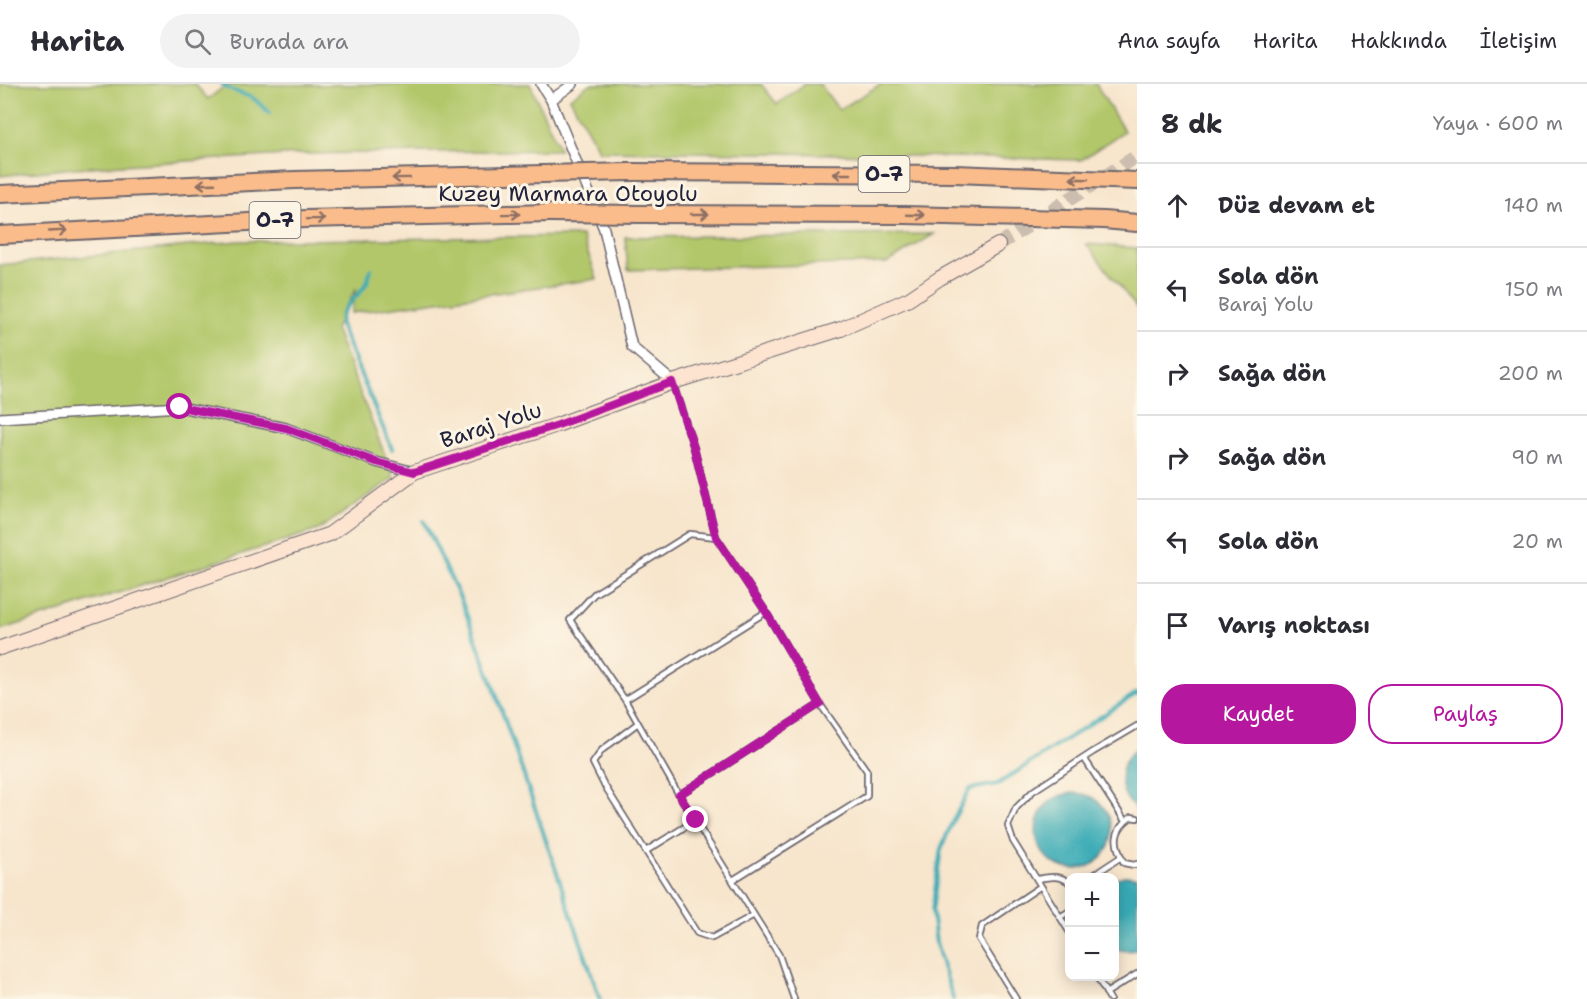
<!DOCTYPE html>
<html lang="tr">
<head>
<meta charset="utf-8">
<style>
	body { margin:0; font-family:"Shantell Sans",sans-serif; background:#f2f2f3; color:#2b2b33 }
	.controls { position:absolute; right:18px; bottom:18px; display:grid; overflow:hidden; border-radius:12px; box-shadow:0 3px 15px #0003 }
	.controls button { width:54px; height:54px; display:grid; place-items:center; padding:0; border:0; border-bottom:2px solid #e1e1e2; background:#fff; color:#2b2b33; font:30px sans-serif }
	.stop { position:absolute; width:18px; height:18px; margin:-14px; border:4px solid #b5179e; border-radius:50%; background:#fff }
	.stop.end { background:#b5179e; border-color:#fff; box-shadow:0 2px 6px #0008 }
	.list { margin:0; padding:0; list-style:none }
	h2 { display:flex; justify-content:space-between; align-items:center; height:78px; margin:0; padding:0 24px; font-size:26px }
	h2 small { font-size:20px; font-weight:400; color:#7c7c81 }
	.list li { display:grid; grid-template-columns:39px 1fr auto; gap:18px; align-items:center; box-sizing:border-box; height:84px; padding:0 24px; border-top:2px solid #e1e1e2 }
	.list b { display:block; font-size:22px; white-space:nowrap }
	.list p { margin:0; font-size:20px; white-space:nowrap; color:#7c7c81 }
	.list em { font-size:20px; font-style:normal; color:#7c7c81 }
	.actions { display:flex; gap:12px; padding:18px 24px }
	.actions a { flex:1; padding:14px 0; border:2px solid #b5179e; border-radius:24px; text-align:center; font-size:21px; color:#b5179e }
	.actions .main { background:#b5179e; color:#fff }
	.icon { flex:none; width:33px; height:33px; fill:none; stroke:currentColor; stroke-width:2; stroke-linecap:round; stroke-linejoin:round }
	.map { position:relative; flex:none; width:1137px; height:915px; overflow:hidden }
	header { display:flex; align-items:center; gap:36px; box-sizing:border-box; height:84px; padding:0 30px; background:#fff; border-bottom:2px solid #e1e1e2 }
	header strong { font-size:28px }
	nav { display:flex; gap:33px; margin-inline-start:auto; font-size:21px }
	.search { width:420px; height:54px; background:#f2f2f3; display:flex; align-items:center; gap:15px; box-sizing:border-box; padding:0 21px; border-radius:33px; color:#7c7c81; font-size:22px }
	main { display:flex }
	aside { flex:1; background:#fff }
	.map>svg:first-child { display:block }
	.green { fill:#b2c76b; stroke:#6a7453; stroke-width:1.5 }
	.water { fill:#39aab5; stroke:#2e6678; stroke-width:1.5 }
	.lines { fill:none; stroke-linecap:round; stroke-linejoin:round }
	.stream { stroke:#39aab5; stroke-width:4 }
	.secondary-tunnel { stroke:#ccbeaf; stroke-width:14; stroke-dasharray:14 7; stroke-linecap:butt }
	.lane-casing { stroke:#6d666e; stroke-width:8 }
	.street-casing { stroke:#6d666e; stroke-width:12 }
	.secondary-casing { stroke:#6d666e; stroke-width:16 }
	.highway-casing { stroke:#6d666e; stroke-width:20 }
	.lane { stroke:#fff; stroke-width:4.5 }
	.street { stroke:#fff; stroke-width:9 }
	.secondary { stroke:#fde4d1; stroke-width:14 }
	.highway { stroke:#fabc8b; stroke-width:16 }
	.highway-bridge-casing { stroke:#6d666e; stroke-width:20; stroke-linecap:butt }
	.highway-bridge { stroke:#fabc8b; stroke-width:16 }
	.oneway { stroke:#8e6f63 }
	.route { stroke:#b5179e; stroke-width:8 }
	.labels { text-anchor:middle; dominant-baseline:central; stroke-width:6; stroke-linejoin:round; paint-order:stroke }
	.shield { fill:#fcf5e5; stroke:#63616e; stroke-width:1.5 }
	.shield-label { font-size:21px; font-weight:bold; fill:#22223b }
	.street-label { font-size:22px; fill:#22223b; stroke:#fcf5e5 }
</style>
</head>
<body>
<header>
<strong>Harita</strong>
<div class="search"><svg class="icon" aria-label="search" viewBox="0 0 24 24"><circle cx="10" cy="10" r="6"/><path d="M15 15l6 6"/></svg>Burada ara</div>
<nav><a>Ana sayfa</a><a>Harita</a><a>Hakkında</a><a>İletişim</a></nav>
</header>
<main>
<div class="map">
<svg width="1137" height="915" viewBox="0 0 1137 915">
	<rect width="100%" height="100%" fill="#fcf5e5"/>
	<filter id="ink" filterUnits="userSpaceOnUse"><feTurbulence type="fractalNoise" baseFrequency=".0167" numOctaves="2"/><feDisplacementMap in="SourceGraphic" scale="12" xChannelSelector="R" yChannelSelector="G"/><feConvolveMatrix kernelMatrix="1 2 1 2 8 2 1 2 1" color-interpolation-filters="sRGB"/></filter>
	<filter id="wash" filterUnits="userSpaceOnUse"><feTurbulence type="fractalNoise" baseFrequency=".008" numOctaves="4" result="noise"/><feDisplacementMap in="SourceGraphic" scale="24" xChannelSelector="R" yChannelSelector="G"/><feGaussianBlur stdDeviation="1.35" result="paint"/><feColorMatrix in="noise" values="0 0 0 0 0 0 0 0 0 0 0 0 0 0 0 0 0 1.4 0 .05"/><feComposite in="paint" operator="in"/></filter>
	<g filter="url(#wash)">
		<rect width="100%" height="100%" fill="#f7e5cc"/>
		<path class="green" d="M 0,0 L 195,0 L 208,15 L 226,1 L 530,0 L 560,66 L 300,70 L 73,84 L 0,92 Z
			M 590,0 L 761,0 L 777,20 L 805,0 L 820,0 L 839,26 L 881,0 L 1096,0 L 1124,47 L 1081,76 L 833,70 L 599,67 L 570,14 Z
			M 934,150 L 887,179 L 628,186 L 625,153 Z
			M 582,152 L 597,195 L 351,229 L 356,204 L 335,245 L 394,394 L 318,446 L 0,546 L 0,181 L 238,157 Z
			M 1086,160 L 1137,164 L 1137,224 Z"/>
		<path class="water" d="M 1137,664 L 1137,726 C 1117,710 1115,680 1137,664 Z
			M1036 747a38 38 0 1 1 76 0a38 38 0 1 1-76 0Z
			M 1124,792 L 1137,793 L 1137,866 L 1126,867 L 1115,865 L 1115,795 Z"/>
		<g class="lines">
			<path class="stream" d="M 222,0 L 224,3 L 253,14 L 270,29
				M 371,185 C 369,190 369,196 366,200 C 358,215 339,222 340,241 L 392,365
				M 424,437 L 461,516 L 492,598 L 600,915
				M 953,915 L 936,859 L 932,827 L 941,765 L 953,736 L 970,705 L 998,700 L 1137,609"/>
		</g>
	</g>
	<g filter="url(#ink)">
		<g class="lines">
			<path class="secondary-tunnel" d="M 998,161 L 1137,72"/>
			<defs>
				<path id="lane" d="M 673,300 L 694,364 L 716,453
					M 625,616 L 570,536 L 594,510 L 690,450 L 716,453 L 766,528
					M 638,639 L 602,666 L 593,679 L 603,699 L 697,849 L 712,854 L 754,831
					M 1084,674 L 1125,737
					M 679,711 L 625,616 L 766,528 L 820,620
					M 1137,734 L 1131,733 C 1112,747 1114,760 1124,779 L 1134,781 L 1137,780
					M 646,767 L 696,736
					M 1089,794 L 1121,773
					M 1037,795 C 1048,793 1060,790 1070,799
					M 733,796 L 867,712 L 867,687 L 820,620 L 679,711 L 779,871 L 794,915
					M 1060,833 L 1070,827
					M 1070,849 L 1013,757 L 1008,742 L 1016,724 L 1033,707 L 1093,668 L 1137,642
					M 1096,892 L 1110,915
					M 1106,909 L 1137,890
					M 1016,915 L 979,855 L 982,842 L 1041,802"/>
				<path id="street" d="M 541,0 L 551,16 L 604,145 L 632,263 L 673,298
					M 551,16 L 573,0
					M 0,334 L 180,323 L 286,344 L 376,378 L 414,388"/>
				<path id="secondary" d="M 0,564 L 330,450 L 414,388 L 557,341 L 673,298 L 841,245 L 909,215 L 940,194 L 998,161"/>
				<path id="highway" d="M 630,88 L 955,90 L 1137,97
					M 0,110 L 295,96 L 543,90
					M 641,130 L 905,131 L 1104,136 L 1137,139
					M 0,151 L 306,135 L 550,129"/>
			</defs>
			<use href="#lane" class="lane-casing"/>
			<use href="#street" class="street-casing"/>
			<use href="#secondary" class="secondary-casing"/>
			<use href="#highway" class="highway-casing"/>
			<use href="#lane" class="lane"/>
			<use href="#street" class="street"/>
			<use href="#secondary" class="secondary"/>
			<use href="#highway" class="highway"/>
			<defs>
				<path id="highway-bridge" d="M 543,90 L 630,88
					M 550,129 L 641,130"/>
			</defs>
			<use href="#highway-bridge" class="highway-bridge-casing"/>
			<use href="#highway-bridge" class="highway-bridge"/>
		</g>
		<defs><path id="oneway-shaft" d="M-6 0H5M1.5-3L5.5 0L1.5 3" fill="none" stroke-width="1.6" stroke-linecap="round" stroke-linejoin="round" transform="scale(1.5)"/></defs>
		<g class="oneway">
			<use href="#oneway-shaft" transform="translate(842 90) rotate(-180)"/>
			<use href="#oneway-shaft" transform="translate(401 94) rotate(179)"/>
			<use href="#oneway-shaft" transform="translate(1079 95) rotate(-178)"/>
			<use href="#oneway-shaft" transform="translate(206 100) rotate(178)"/>
			<use href="#oneway-shaft" transform="translate(511 130) rotate(-1)"/>
			<use href="#oneway-shaft" transform="translate(700 130)"/>
			<use href="#oneway-shaft" transform="translate(916 131) rotate(2)"/>
			<use href="#oneway-shaft" transform="translate(316 135) rotate(-1)"/>
			<use href="#oneway-shaft" transform="translate(58 147) rotate(-3)"/>
		</g>
	</g>
	<g class="lines" filter="url(#ink)">
		<path class="route" d="M 180,323 L 286,344 L 376,378 L 414,388 L 558,341 L 672,298 L 694,364 L 716,453 L 766,528 L 820,620 L 679,711 L 696,736"/>
	</g>
	<g class="labels">
		<g class="shield">
			<rect x="858.5" y="72" width="51" height="36" rx="4.5"/>
			<rect x="249.5" y="118" width="51" height="36" rx="4.5"/>
		</g>
		<g class="shield-label">
			<text x="884" y="90">O-7</text>
			<text x="275" y="136">O-7</text>
		</g>
		<g class="street-label">
			<text x="568" y="109">Kuzey Marmara Otoyolu</text>
			<text transform="translate(491 341) rotate(-18)">Baraj Yolu</text>
		</g>
	</g>
</svg>
<div class="controls">
<button>+</button>
<button>−</button>
</div>
<div class="stop" style="left:180px;top:323px"></div>
<div class="stop end" style="left:696px;top:736px"></div>
</div>
<aside>
<h2>8 dk<small>Yaya · 600 m</small></h2>
<ul class="list">
<li><svg class="icon" aria-label="ahead" viewBox="0 0 24 24"><path d="M12 20V5M6 11l6-6 6 6"/></svg><div><b>Düz devam et</b></div><em>140 m</em></li>
<li><svg class="icon" aria-label="left" viewBox="0 0 24 24"><path d="M17 20v-9H6M10 6l-5 5 5 5"/></svg><div><b>Sola dön</b><p>Baraj Yolu</p></div><em>150 m</em></li>
<li><svg class="icon" aria-label="right" viewBox="0 0 24 24"><path d="M7 20v-9h11M14 6l5 5-5 5"/></svg><div><b>Sağa dön</b></div><em>200 m</em></li>
<li><svg class="icon" aria-label="right" viewBox="0 0 24 24"><path d="M7 20v-9h11M14 6l5 5-5 5"/></svg><div><b>Sağa dön</b></div><em>90 m</em></li>
<li><svg class="icon" aria-label="left" viewBox="0 0 24 24"><path d="M17 20v-9H6M10 6l-5 5 5 5"/></svg><div><b>Sola dön</b></div><em>20 m</em></li>
<li><svg class="icon" aria-label="arrive" viewBox="0 0 24 24"><path d="M6 21V4h12l-3 4 3 4H6"/></svg><div><b>Varış noktası</b></div></li>
</ul>
<div class="actions"><a class="main">Kaydet</a><a>Paylaş</a></div>
</aside>
</main>
</body>
</html>
